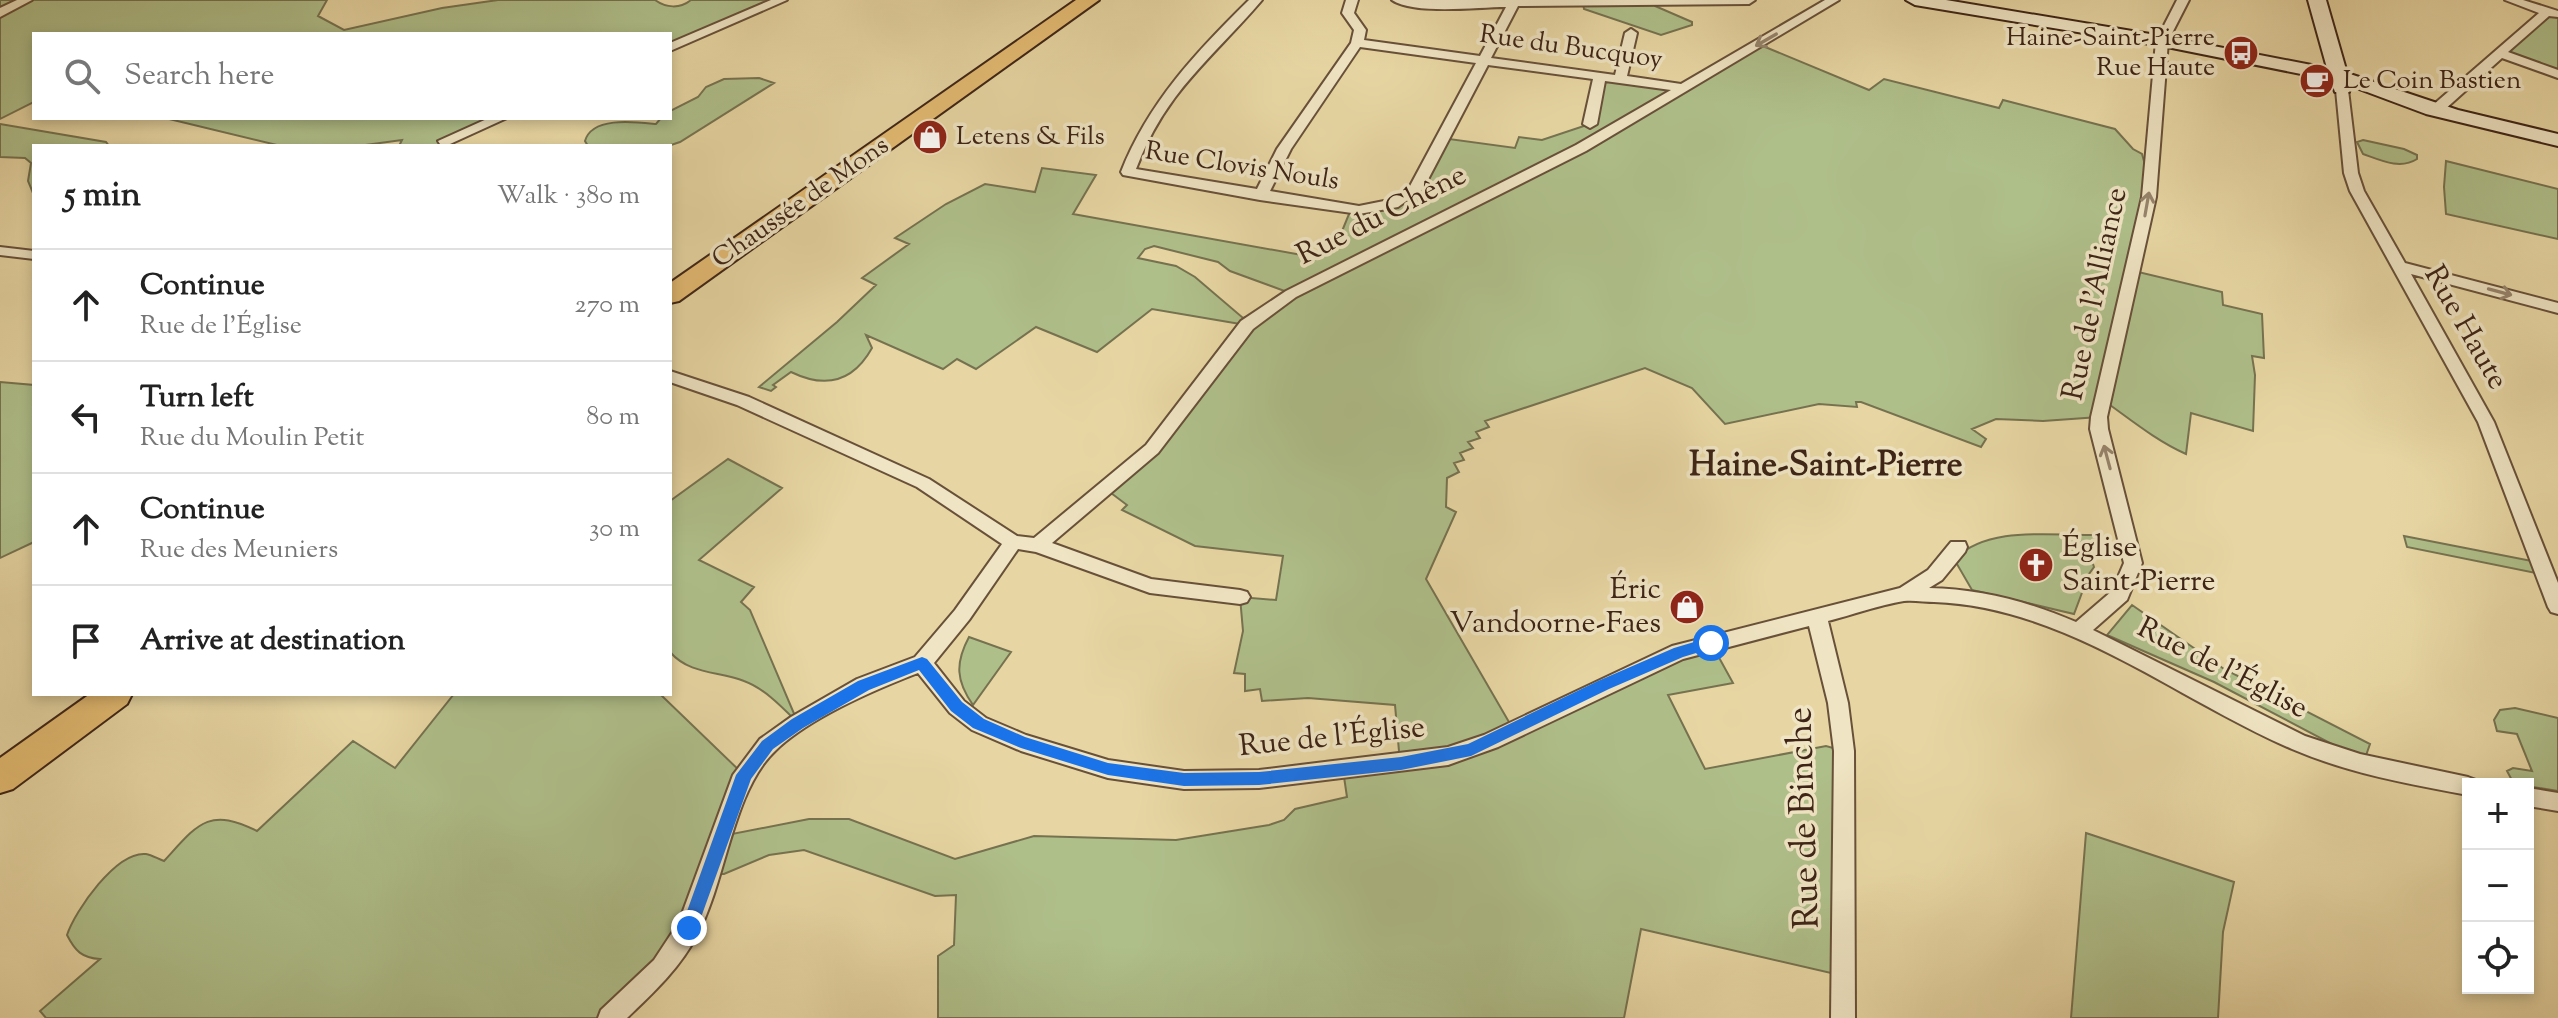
<!DOCTYPE html>
<html lang="en">
<head>
<meta charset="utf-8">
<style>
	body { margin:0; font-family:"Sorts Mill Goudy",serif; background:#f6f6f6; color:#222 }
	.controls { position:absolute; right:24px; bottom:24px; display:grid; overflow:hidden; border-radius:0px; box-shadow:0 4px 12px #0003 }
	.controls button { width:72px; height:72px; display:grid; place-items:center; padding:0; border:0; border-bottom:2px solid #e0e0e0; background:#fff; color:#222; font:40px sans-serif }
	.stop { position:absolute; width:24px; height:24px; margin:-18px; border:6px solid #1a73e8; border-radius:50%; background:#fff }
	.stop.end { background:#1a73e8; border-color:#fff; box-shadow:0 2px 8px #0008 }
	.list { margin:0; padding:0; list-style:none }
	h2 { display:flex; justify-content:space-between; align-items:center; height:104px; margin:0; padding:0 32px; font-size:34px }
	h2 small { font-size:26px; font-weight:400; color:#767676 }
	.list li { display:grid; grid-template-columns:52px 1fr auto; gap:24px; align-items:center; box-sizing:border-box; height:112px; padding:0 32px; border-top:2px solid #e0e0e0 }
	.list b { display:block; font-size:30px; white-space:nowrap }
	.list p { margin:0; font-size:26px; white-space:nowrap; color:#767676 }
	.list em { font-size:26px; font-style:normal; color:#767676 }
	.icon { flex:none; width:44px; height:44px; fill:none; stroke:currentColor; stroke-width:2; stroke-linecap:round; stroke-linejoin:round }
	.map { position:relative; flex:none; width:2558px; height:1018px; overflow:hidden }
	.search { position:absolute; background:#fff; box-shadow:0 4px 12px #0003; left:32px; top:32px; width:640px; height:88px; display:flex; align-items:center; gap:20px; box-sizing:border-box; padding:0 28px; border-radius:0px; color:#767676; font-size:30px }
	.panel { position:absolute; background:#fff; box-shadow:0 4px 12px #0003; left:32px; top:144px; width:640px; height:552px; border-radius:0px }
	.map>svg:first-child { display:block }
	.green { fill:#afbf8a; stroke:#767250; stroke-width:2; fill-rule:evenodd }
	.lines { fill:none; stroke-linecap:round; stroke-linejoin:round }
	.street-casing { stroke:#685039; stroke-width:4 }
	.secondary-casing { stroke:#3d2416; stroke-width:4 }
	.primary-casing { stroke:#3d2416; stroke-width:4 }
	.street { fill:#efe4c3; fill-rule:evenodd }
	.secondary { fill:#efe4c3; fill-rule:evenodd }
	.primary { fill:#e4bb72; fill-rule:evenodd }
	.oneway { stroke:#96846c }
	.route { fill:#1a73e8 }
	.labels { text-anchor:middle; dominant-baseline:central; stroke-width:7; stroke-linejoin:round; paint-order:stroke }
	.far-poi-label { font-size:26px; fill:#3d2416; stroke:#efe4c3; text-anchor:start }
	.far-street-label { font-size:26px; fill:#3d2416; stroke:#efe4c3 }
	.street-label { font-size:30px; fill:#3d2416; stroke:#efe4c3 }
	.poi-label { font-size:30px; fill:#3d2416; stroke:#efe4c3; text-anchor:start }
	.quarter-label { font-size:34px; font-weight:bold; fill:#3d2416; stroke:#efe4c3 }
	.near-street-label { font-size:36px; fill:#3d2416; stroke:#efe4c3 }
</style>
</head>
<body>
<div class="map">
<svg width="2558" height="1018" viewBox="0 0 2558 1018">
	<rect width="100%" height="100%" fill="#e7d6a3"/>
	<filter id="stains"><feTurbulence type="fractalNoise" baseFrequency=".0025" numOctaves="4"/><feColorMatrix values="0 0 0 0 .2 0 0 0 0 .09 0 0 0 0 .02 0 0 0 .5 -.17"/></filter>
	<radialGradient id="worn" r=".72"><stop offset=".6" stop-color="#630" stop-opacity="0"/><stop offset="1" stop-color="#630" stop-opacity=".3"/></radialGradient>
	<path class="green" d="M 0,0 L 327,0 L 318,16 L 344,30 L 442,8 L 498,0 L 655,0 C 666,8 680,9 691,0 L 781,0 L 670,47 L 670,34 L 34,34 L 34,102 L 0,119 Z
		M 1583,3 L 1654,3 L 1655,6 L 1692,22 L 1692,25 L 1661,35 L 1584,9 Z
		M 2547,12 L 2558,15 L 2558,74 L 2498,53 Z
		M 1758,44 L 1869,90 L 1884,79 L 1999,108 L 2003,100 L 2115,129 L 2133,149 L 2142,154 L 2147,172 L 2134,271 L 2222,292 L 2223,305 L 2262,314 L 2264,358 L 2252,356 L 2255,375 L 2253,431 L 2191,413 L 2186,454 C 2155,440 2130,419 2103,400 L 2099,417 L 2043,421 L 1996,419 L 1972,429 L 1986,439 L 1981,447 L 1861,402 L 1856,402 L 1857,407 L 1819,404 L 1725,424 L 1692,388 L 1645,368 L 1485,421 L 1489,427 L 1476,432 L 1480,438 L 1468,442 L 1473,448 L 1460,453 L 1464,460 L 1454,463 L 1459,472 L 1447,478 L 1446,507 L 1456,512 L 1426,579 L 1513,729 L 1711,643 L 1733,683 L 1668,695 L 1705,769 L 1826,746 L 1844,751 L 1844,976 L 1641,929 L 1624,1018 L 938,1018 L 938,956 L 954,945 L 956,895 L 935,896 L 804,850 L 769,855 L 724,874 L 709,874 L 689,928 L 610,1018 L 46,1018 L 40,1011 L 100,959 C 82,958 75,951 67,935 C 75,911 116,851 146,854 C 152,855 158,859 164,861 C 197,825 208,806 257,831 L 353,741 L 395,768 L 454,694 L 660,694 L 744,775 L 722,836 L 809,819 L 849,819 L 955,859 L 1034,836 L 1176,840 L 1269,825 L 1284,820 L 1295,809 L 1347,797 L 1343,770 L 1400,763 L 1395,705 L 1308,698 L 1262,701 L 1260,689 L 1245,691 L 1245,674 L 1234,673 L 1243,631 L 1240,597 L 1276,600 L 1283,556 L 1195,546 L 1122,510 L 1127,505 L 1107,490 L 1132,469 L 1246,325 L 1152,309 L 1097,352 L 1036,327 L 976,369 L 957,359 L 943,369 L 866,335 L 872,348 C 853,382 826,389 791,372 L 773,385 L 776,387 L 771,391 L 759,387 L 837,322 L 876,285 L 862,278 L 909,244 L 895,238 L 946,204 L 985,184 L 1035,192 L 1042,168 L 1096,175 L 1073,214 L 1313,257 L 1338,241 L 1351,209 L 1407,197 L 1442,138 L 1515,148 L 1519,137 L 1542,140 L 1590,124 L 1600,76 L 1684,88 ZM 1154,246 L 1218,262 L 1230,271 L 1290,293 L 1260,313 L 1243,318 L 1195,277 L 1176,266 L 1138,258 L 1145,249 Z
		M 759,78 L 774,83 L 680,142 L 668,146 L 588,146 L 585,141 C 592,116 636,122 656,124 L 661,118 L 670,118 L 670,111 L 698,97 L 706,87 L 724,79 Z
		M 165,118 L 500,118 L 445,141 L 441,146 L 399,146 L 402,140 L 358,146 L 281,146 Z
		M 0,124 L 106,142 L 109,146 L 34,146 L 33,193 L 28,181 L 31,163 L 25,158 L 0,157 Z
		M 2363,140 L 2404,149 L 2417,155 L 2417,159 C 2400,170 2380,160 2363,154 L 2357,142 Z
		M 2446,161 L 2558,189 L 2558,239 L 2446,214 L 2444,187 Z
		M 0,382 L 34,385 L 34,542 L 0,558 Z
		M 728,459 L 782,488 L 699,560 L 754,587 L 741,602 L 750,610 L 798,723 C 783,708 764,688 744,681 C 719,671 690,675 670,652 L 670,501 Z
		M 2096,535 L 2092,561 L 2094,567 L 2089,574 L 2074,614 L 1972,590 L 1954,559 C 1990,525 2049,536 2096,535 Z
		M 2404,536 L 2542,563 L 2546,575 L 2407,547 Z
		M 2132,605 L 2224,669 L 2370,744 L 2364,761 L 2214,682 L 2107,635 Z
		M 969,637 L 1011,652 L 973,705 C 956,681 955,663 969,637 Z
		M 2515,708 L 2558,718 L 2558,791 L 2514,784 L 2507,771 L 2513,768 L 2532,771 L 2517,734 L 2497,731 L 2494,720 L 2500,710 Z
		M 2086,833 L 2234,882 L 2223,932 L 2218,1018 L 2071,1018 Z"/>
	<g class="lines">
		<defs>
			<path id="street" d="M 17,0 L 32,0 L 0,17 L 0,8 Z
				M 771,0 L 787,0 L 670,51 L 670,43 Z
				M 1249,0 L 1262,0 C 1211,60 1166,90 1136,169 L 1257,189 L 1277,149 L 1351,43 L 1354,30 L 1342,13 L 1346,0 L 1358,0 L 1354,13 L 1366,30 L 1364,40 L 1480,56 L 1506,7 C 1478,7 1414,15 1392,0 L 1755,0 L 1749,4 L 1518,6 L 1491,58 L 1615,75 L 1625,33 L 1631,29 L 1637,33 L 1627,76 L 1681,84 L 1825,0 L 1839,0 L 1586,151 L 1296,297 L 1253,329 L 1158,453 L 1052,543 L 1151,579 L 1240,590 L 1247,592 L 1250,597 L 1247,602 L 1240,604 L 1150,593 L 1036,552 L 1018,549 L 969,620 L 934,663 L 964,701 L 986,718 L 1026,735 L 1108,760 L 1184,771 L 1259,770 L 1448,747 L 1484,735 L 1672,646 L 1900,588 L 1928,570 L 1951,542 L 1965,542 L 1967,547 L 1965,552 L 1942,580 L 1929,588 C 1980,589 2030,602 2076,622 L 2112,591 L 2124,563 L 2090,429 L 2091,417 L 2142,197 L 2156,41 L 2177,0 L 2189,0 L 2168,41 L 2156,197 L 2107,417 L 2108,429 L 2142,563 L 2127,600 L 2093,630 L 2305,736 L 2360,754 L 2468,777 L 2476,780 L 2478,784 L 2468,784 L 2468,795 C 2408,784 2348,773 2292,749 C 2174,698 2067,607 1934,602 C 1925,602 1914,600 1904,601 C 1879,605 1852,615 1828,621 L 1848,703 L 1854,751 L 1855,1018 L 1831,1018 L 1834,751 L 1828,703 L 1809,626 L 1683,659 L 1498,747 L 1448,765 L 1259,788 L 1184,789 L 1108,778 L 1021,751 L 972,730 L 950,713 L 918,673 C 874,690 809,718 775,751 C 732,792 726,882 697,935 C 680,968 654,992 627,1018 L 598,1018 L 601,1010 L 654,960 L 679,922 L 733,775 L 760,739 L 791,717 L 857,679 L 915,657 L 955,610 L 1002,544 L 917,487 L 737,405 L 670,382 L 670,371 L 749,397 L 929,479 L 1017,536 L 1034,538 L 1146,445 L 1241,321 L 1286,291 L 1576,145 L 1671,90 L 1605,81 L 1597,124 L 1590,128 L 1583,124 L 1593,79 L 1488,65 L 1423,189 L 1398,207 L 1359,214 L 1260,200 L 1123,175 L 1121,172 C 1148,103 1197,51 1249,0 ZM 1360,47 L 1476,63 L 1410,186 L 1389,200 L 1359,206 L 1270,191 L 1291,149 Z
				M 2505,0 L 2523,0 L 2558,11 L 2558,17 L 2549,16 L 2508,52 L 2558,70 L 2558,78 L 2502,58 L 2443,111 L 2433,111 L 2433,105 L 2539,13 Z
				M 2342,86 L 2348,90 L 2358,173 L 2364,191 L 2405,263 L 2558,303 L 2558,313 L 2411,274 L 2494,422 L 2558,583 L 2558,614 L 2551,612 L 2548,607 L 2478,422 L 2350,191 L 2344,173 L 2336,90 Z
				M 489,118 L 507,118 L 450,144 L 440,144 L 438,141 Z
				M 0,247 L 34,251 L 34,259 L 0,255 Z
				M 2528,788 L 2558,793 L 2558,811 L 2528,806 Z"/>
			<path id="secondary" d="M 1906,0 L 1946,0 L 2162,36 L 2327,68 L 2308,0 L 2326,0 L 2347,73 L 2458,110 L 2558,134 L 2558,146 L 2426,114 L 2351,86 L 2349,92 L 2335,92 L 2331,80 L 2162,46 L 1915,5 Z"/>
			<path id="primary" d="M 1076,0 L 1099,0 L 679,301 L 670,303 L 670,283 Z
				M 90,694 L 132,694 L 127,704 L 13,789 L 0,793 L 0,758 Z"/>
		</defs>
		<use href="#street" class="street-casing"/>
		<use href="#secondary" class="secondary-casing"/>
		<use href="#primary" class="primary-casing"/>
		<use href="#street" class="street"/>
		<use href="#secondary" class="secondary"/>
		<use href="#primary" class="primary"/>
	</g>
	<defs><path id="oneway-shaft" d="M-6 0H5M1.5-3L5.5 0L1.5 3" fill="none" stroke-width="1.6" stroke-linecap="round" stroke-linejoin="round" transform="scale(2)"/></defs>
	<g class="oneway">
		<use href="#oneway-shaft" transform="translate(1766 40) rotate(150)"/>
		<use href="#oneway-shaft" transform="translate(2147 204) rotate(-80)"/>
		<use href="#oneway-shaft" transform="translate(2500 292) rotate(15)"/>
		<use href="#oneway-shaft" transform="translate(2107 457) rotate(-105)"/>
	</g>
	<path class="route" d="M 1711,637 L 1718,643 L 1716,647 L 1683,657 L 1609,689 L 1471,756 L 1401,770 L 1259,785 L 1184,786 L 1108,775 L 1021,748 L 973,728 L 951,711 L 919,670 L 869,690 L 803,728 L 773,749 L 751,779 L 695,934 L 689,936 L 681,928 L 736,775 L 762,741 L 792,719 L 858,681 L 922,657 L 927,659 L 962,702 L 984,719 L 1025,737 L 1108,763 L 1184,773 L 1259,772 L 1401,757 L 1468,744 L 1598,681 L 1674,648 Z"/>
	<defs>
		<symbol id="bus-disc" viewBox="-11 -11 22 22"><circle r="9.5" fill="#8f2418" stroke="#efe4c3"/><path d="M-5-6H5V4H4V6H2V4H-2V6H-4V4H-5ZM-3.5-4V0h7V-4ZM-3.5 1.2v1.5H-2V1.2ZM2 1.2v1.5H3.5V1.2Z" fill="#fff"/></symbol>
		<symbol id="cafe-disc" viewBox="-11 -11 22 22"><circle r="9.5" fill="#8f2418" stroke="#efe4c3"/><path d="M-5.5-4.5H6V0H3Q3 3.5 0 3.5H-2.5Q-5.5 3.5-5.5 0ZM3-3.2v2h1.7v-2ZM-6 4.5H4V6H-6Z" fill="#fff"/></symbol>
		<symbol id="shop-disc" viewBox="-11 -11 22 22"><circle r="9.5" fill="#8f2418" stroke="#efe4c3"/><path d="M-5-2.5h2.3a2.7 3.5 0 0 1 5.4 0H5L5.5 6h-11ZM-1.5-2.5h3a1.5 2.3 0 0 0-3 0Z" fill="#fff"/></symbol>
		<symbol id="church-disc" viewBox="-11 -11 22 22"><circle r="9.5" fill="#8f2418" stroke="#efe4c3"/><path d="M-1.2-6h2.4v3.5h3.3v2.4h-3.3V6h-2.4V-.1h-3.3v-2.4h3.3Z" fill="#fff"/></symbol>
	</defs>
	<g fill-rule="evenodd">
		<use href="#bus-disc" x="2221" y="33" width="40" height="40"/>
		<use href="#cafe-disc" x="2297" y="61" width="40" height="40"/>
		<use href="#shop-disc" x="910" y="117" width="40" height="40"/>
		<use href="#church-disc" x="2016" y="545" width="40" height="40"/>
		<use href="#shop-disc" x="1667" y="587" width="40" height="40"/>
	</g>
	<g class="labels">
		<g class="far-poi-label">
			<text x="2215" y="38" text-anchor="end">Haine-Saint-Pierre<tspan x="2215" dy="30">Rue Haute</tspan></text>
			<text x="2343" y="81">Le Coin Bastien</text>
			<text x="956" y="137">Letens &amp; Fils</text>
		</g>
		<g class="far-street-label">
			<text transform="translate(1571 48) rotate(8)">Rue du Bucquoy</text>
			<text transform="translate(1242 167) rotate(9)">Rue Clovis Nouls</text>
			<text transform="translate(801 203) rotate(-35)">Chaussée de Mons</text>
		</g>
		<g class="street-label">
			<text transform="translate(1382 216) rotate(-27)">Rue du Chêne</text>
			<text transform="translate(2096 294) rotate(-78)">Rue de l'Alliance</text>
			<text transform="translate(2465 328) rotate(60)">Rue Haute</text>
			<text transform="translate(2222 669) rotate(27)">Rue de l'Église</text>
			<text transform="translate(1332 738) rotate(-6)">Rue de l'Église</text>
		</g>
		<g class="poi-label">
			<text x="2062" y="548">Église<tspan x="2062" dy="34">Saint-Pierre</tspan></text>
			<text x="1661" y="590" text-anchor="end">Éric<tspan x="1661" dy="34">Vandoorne-Faes</tspan></text>
		</g>
		<g class="quarter-label">
			<text x="1826" y="466">Haine-Saint-Pierre</text>
		</g>
		<g class="near-street-label">
			<text transform="translate(1805 818) rotate(-92)">Rue de Binche</text>
		</g>
	</g>
	<rect width="100%" height="100%" filter="url(#stains)"/>
	<rect width="100%" height="100%" fill="url(#worn)"/>
</svg>
<div class="controls">
<button>+</button>
<button>−</button>
<button><svg class="icon" aria-label="locate" viewBox="0 0 24 24"><circle cx="12" cy="12" r="6"/><path d="M12 2v4M12 18v4M2 12h4M18 12h4"/></svg></button>
</div>
<div class="stop" style="left:1711px;top:643px"></div>
<div class="stop end" style="left:689px;top:928px"></div>
<div class="search"><svg class="icon" aria-label="search" viewBox="0 0 24 24"><circle cx="10" cy="10" r="6"/><path d="M15 15l6 6"/></svg>Search here</div>
<section class="panel">
<h2>5 min<small>Walk · 380 m</small></h2>
<ul class="list">
<li><svg class="icon" aria-label="ahead" viewBox="0 0 24 24"><path d="M12 20V5M6 11l6-6 6 6"/></svg><div><b>Continue</b><p>Rue de l'Église</p></div><em>270 m</em></li>
<li><svg class="icon" aria-label="left" viewBox="0 0 24 24"><path d="M17 20v-9H6M10 6l-5 5 5 5"/></svg><div><b>Turn left</b><p>Rue du Moulin Petit</p></div><em>80 m</em></li>
<li><svg class="icon" aria-label="ahead" viewBox="0 0 24 24"><path d="M12 20V5M6 11l6-6 6 6"/></svg><div><b>Continue</b><p>Rue des Meuniers</p></div><em>30 m</em></li>
<li><svg class="icon" aria-label="arrive" viewBox="0 0 24 24"><path d="M6 21V4h12l-3 4 3 4H6"/></svg><div><b>Arrive at destination</b></div></li>
</ul>
</section>
</div>
</body>
</html>
